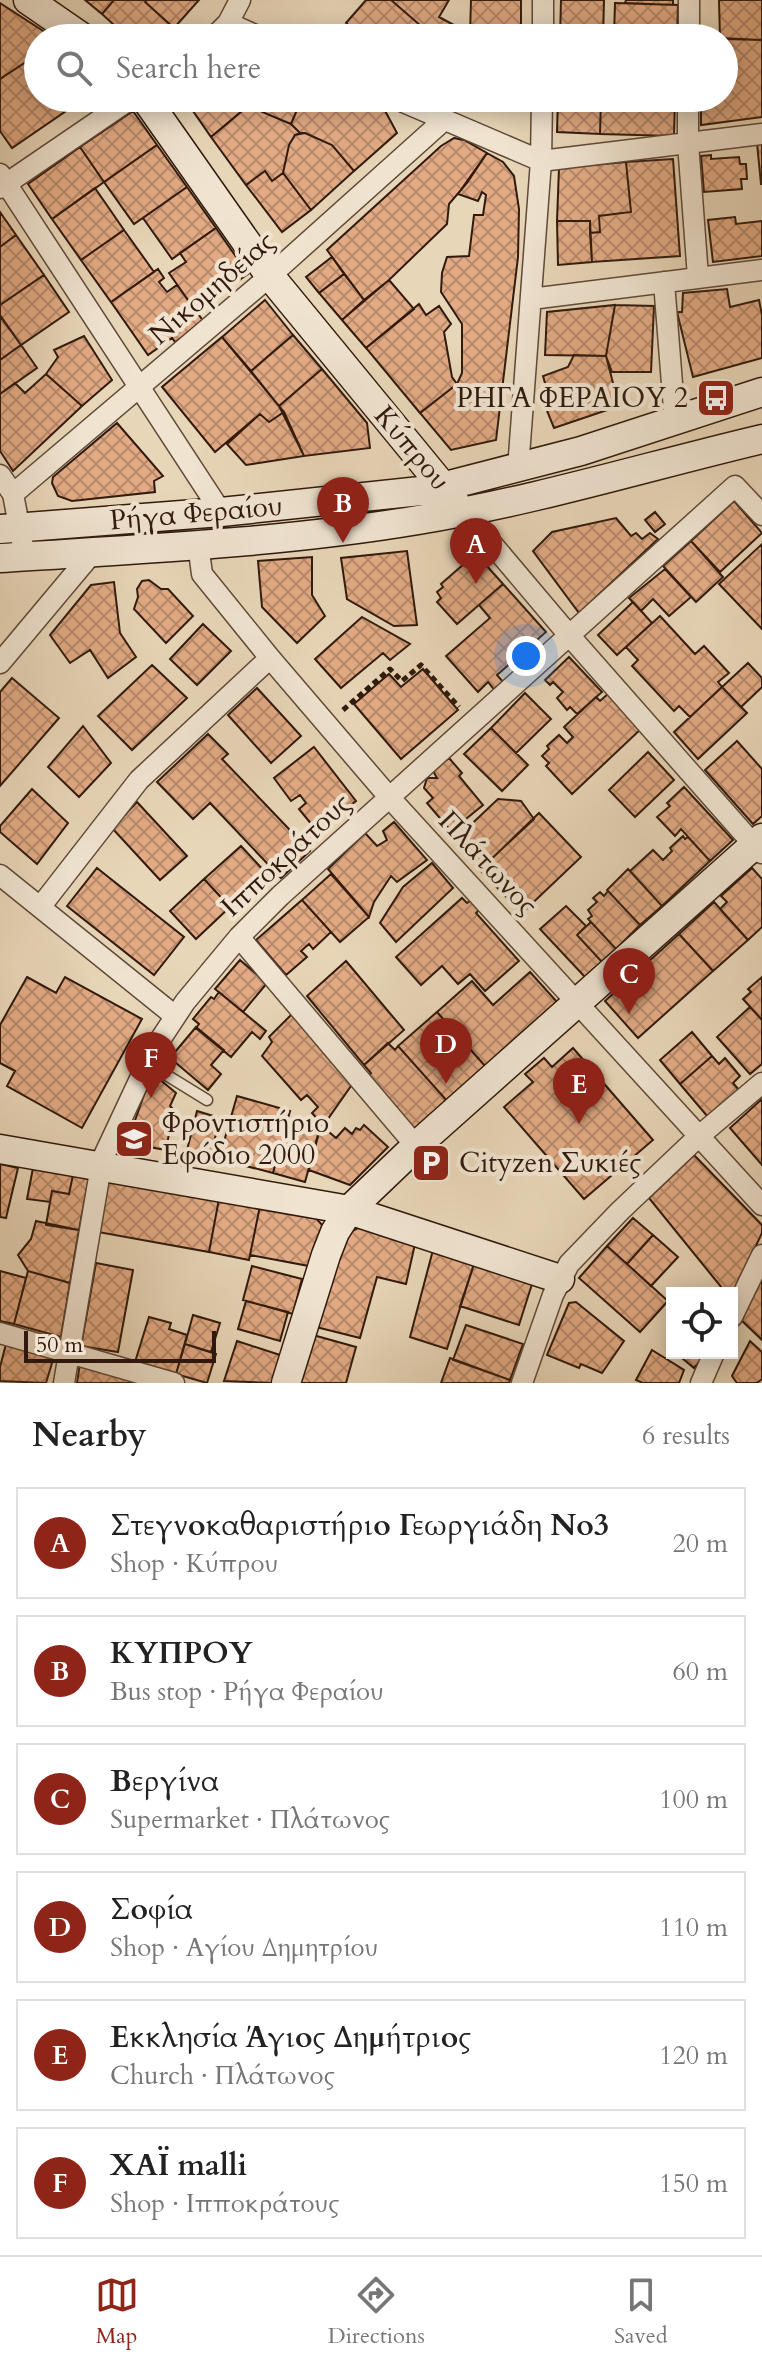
<!DOCTYPE html>
<html lang="en">
<head>
<meta charset="utf-8">
<style>
	body { margin:0; font-family:Cardo,serif; background:#f2f2f2; color:#222 }
	.controls { position:absolute; right:24px; bottom:24px; display:grid; overflow:hidden; border-radius:0px; box-shadow:0 4px 20px #0003 }
	.controls button { width:72px; height:72px; display:grid; place-items:center; padding:0; border:0; border-bottom:2px solid #e0e0e0; background:#fff; color:#222; font:40px sans-serif }
	.scale { position:absolute; left:24px; bottom:20px; width:192px; box-sizing:border-box; padding-left:8px; border:4px solid #311a0d; border-top:0; font-size:22px; line-height:28px; white-space:nowrap; color:#311a0d; -webkit-text-stroke:6px #f0e4d1; paint-order:stroke }
	.you { position:absolute; left:526px; top:656px; width:28px; height:28px; margin:-20px; border:6px solid #fff; border-radius:50%; background:#1a73e8; box-shadow:0 0 0 12px #1a73e833 }
	.badge { display:grid; place-items:center; width:52px; height:52px; border-radius:50%; background:#8f2418; color:#fff; font-size:26px; font-weight:700 }
	.pin { position:absolute; translate:-50% -66px; filter:drop-shadow(0 2px 4px #0008) }
	.pin::after { content:''; position:absolute; top:42px; width:28px; height:24px; background:inherit; clip-path:polygon(0 0,100% 0,50% 100%) }
	.list { margin:0; padding:0; list-style:none }
	h2 { display:flex; justify-content:space-between; align-items:center; height:104px; margin:0; padding:0 32px; font-size:34px }
	h2 small { font-size:26px; font-weight:400; color:#767676 }
	.list li { display:grid; grid-template-columns:52px 1fr auto; gap:24px; align-items:center; box-sizing:border-box; height:112px; margin:0 16px 16px; padding:0 16px; border:2px solid #e0e0e0; border-radius:0px }
	.list b { display:block; font-size:30px; white-space:nowrap }
	.list p { margin:0; font-size:26px; white-space:nowrap; color:#767676 }
	.list em { font-size:26px; font-style:normal; color:#767676 }
	.icon { flex:none; width:44px; height:44px; fill:none; stroke:currentColor; stroke-width:2; stroke-linecap:round; stroke-linejoin:round }
	.map { position:relative; flex:none; width:762px; height:1383px; overflow:hidden }
	.search { position:absolute; background:#fff; box-shadow:0 4px 20px #0003; left:24px; right:24px; top:24px; height:88px; display:flex; align-items:center; gap:20px; box-sizing:border-box; padding:0 28px; border-radius:44px; color:#767676; font-size:30px }
	.sheet { height:872px; background:#fff }
	nav { display:flex; justify-content:space-around; align-items:center; box-sizing:border-box; height:112px; border-top:2px solid #e0e0e0; background:#fff; font-size:22px; color:#767676 }
	nav a { display:grid; justify-items:center; gap:4px }
	nav .on { color:#8f2418 }
	.map>svg:first-child { display:block }
	.building { fill:url(#building-cross-hatch); stroke:#311a0d; stroke-width:2 }
	.lines { fill:none; stroke-linecap:round; stroke-linejoin:round }
	.lane-casing { stroke:#5f4938; stroke-width:13 }
	.street-casing { stroke:#5f4938; stroke-width:23 }
	.secondary-casing { stroke:#311a0d; stroke-width:31 }
	.path { stroke:#311a0d; stroke-width:5; stroke-dasharray:6 4; stroke-linecap:butt }
	.lane { stroke:#f0e4d1; stroke-width:10 }
	.street { stroke:#f0e4d1; stroke-width:20 }
	.secondary { stroke:#f0e4d1; stroke-width:28 }
	.labels { text-anchor:middle; dominant-baseline:central; stroke-width:8; stroke-linejoin:round; paint-order:stroke }
	.street-label { font-size:28px; fill:#311a0d; stroke:#f0e4d1 }
	.poi-label { font-size:28px; fill:#311a0d; stroke:#f0e4d1; text-anchor:start }
</style>
</head>
<body>
<div class="map">
<svg width="762" height="1383" viewBox="0 0 762 1383">
	<defs>
		<pattern id="building-cross-hatch" width="8" height="8" patternUnits="userSpaceOnUse" patternTransform="scale(2)"><rect width="8" height="8" fill="#e2ab85"/><path d="M0 0l8 8M0 8l8-8" fill="none" stroke="#b88a6b"/></pattern>
	</defs>
	<rect width="100%" height="100%" fill="#e8d6b8"/>
	<filter id="stains"><feTurbulence type="fractalNoise" baseFrequency=".0025" numOctaves="4"/><feColorMatrix values="0 0 0 0 .2 0 0 0 0 .09 0 0 0 0 .02 0 0 0 .5 -.17"/></filter>
	<radialGradient id="worn" r=".72"><stop offset=".6" stop-color="#630" stop-opacity="0"/><stop offset="1" stop-color="#630" stop-opacity=".3"/></radialGradient>
	<path class="building" d="M 85,0 L 114,0 L 102,14 Z
		M 114,0 L 147,0 L 145,2 L 174,28 L 166,38 L 128,38 L 102,14 Z
		M 147,0 L 199,0 L 174,28 L 145,2 Z
		M 366,0 L 391,0 L 428,32 L 423,38 L 363,38 L 346,23 Z
		M 391,0 L 449,0 L 439,17 L 465,31 L 462,38 L 423,38 L 428,32 Z
		M 471,0 L 521,0 L 521,38 L 479,38 L 470,34 Z
		M 561,0 L 604,0 L 603,38 L 560,38 Z
		M 626,0 L 673,0 L 673,5 L 625,3 Z
		M 719,0 L 762,0 L 762,40 L 720,38 Z
		M 0,3 L 54,38 L 38,38 L 38,54 L 0,79 Z
		M 615,3 L 678,5 L 677,38 L 614,36 Z
		M 724,39 L 762,40 L 762,117 L 701,125 L 701,98 L 724,98 Z
		M 38,54 L 38,98 L 85,98 L 12,148 L 0,131 L 0,79 Z
		M 184,98 L 252,98 L 248,106 L 211,137 Z
		M 252,98 L 302,98 L 291,124 L 248,106 Z
		M 302,98 L 365,98 L 383,107 L 397,133 L 354,171 L 332,145 L 305,133 L 300,133 L 291,124 Z
		M 558,98 L 601,98 L 600,134 L 557,132 Z
		M 601,98 L 675,98 L 674,136 L 600,134 Z
		M 248,106 L 291,124 L 300,133 L 295,135 L 289,145 L 283,173 L 272,181 L 265,171 L 246,185 L 211,137 Z
		M 133,111 L 157,145 L 104,182 L 80,147 Z
		M 305,133 L 332,145 L 354,171 L 311,210 L 283,173 L 289,145 L 295,135 Z
		M 454,138 L 464,140 L 487,153 L 467,183 L 449,204 L 447,224 L 389,280 L 364,300 L 327,250 L 441,146 Z
		M 762,142 L 762,184 L 761,184 L 757,143 Z
		M 157,145 L 187,187 L 134,224 L 104,182 Z
		M 80,147 L 104,182 L 52,219 L 28,184 Z
		M 487,153 L 503,162 L 514,176 L 519,209 L 518,257 L 496,440 L 451,450 L 420,413 L 457,384 L 462,373 L 462,324 L 441,292 L 442,273 L 447,257 L 469,256 L 474,215 L 483,215 L 486,195 L 482,192 L 478,201 L 458,194 Z
		M 711,155 L 711,159 L 739,157 L 740,164 L 746,164 L 747,179 L 741,179 L 742,189 L 704,192 L 701,156 Z
		M 673,159 L 680,256 L 592,262 L 590,233 L 600,232 L 599,216 L 631,212 L 626,162 Z
		M 626,162 L 631,212 L 599,216 L 600,232 L 590,233 L 590,221 L 557,221 L 559,168 Z
		M 265,171 L 272,181 L 283,173 L 311,210 L 282,232 L 246,185 Z
		M 187,187 L 216,228 L 172,259 L 143,218 Z
		M 95,188 L 124,230 L 81,260 L 52,219 Z
		M 0,212 L 16,235 L 0,247 Z
		M 735,217 L 736,224 L 762,221 L 762,256 L 713,262 L 708,220 Z
		M 557,221 L 590,221 L 592,262 L 558,265 Z
		M 216,228 L 248,274 L 195,310 L 169,273 L 186,262 L 180,253 Z
		M 124,230 L 154,272 L 111,302 L 81,260 Z
		M 16,235 L 44,275 L 0,305 L 0,247 Z
		M 332,257 L 344,274 L 319,293 L 306,277 Z
		M 158,269 L 164,278 L 159,282 L 167,292 L 177,285 L 204,322 L 175,342 L 172,338 L 148,355 L 111,302 Z
		M 344,274 L 364,300 L 342,320 L 319,293 Z
		M 44,275 L 69,312 L 21,345 L 0,315 L 0,305 Z
		M 389,280 L 414,309 L 366,348 L 342,320 Z
		M 727,289 L 730,307 L 759,300 L 762,315 L 762,358 L 693,377 L 677,312 L 682,312 L 683,293 Z
		M 265,300 L 293,335 L 251,371 L 222,337 Z
		M 419,304 L 426,315 L 439,306 L 451,324 L 444,332 L 452,377 L 457,384 L 420,413 L 366,348 Z
		M 615,305 L 606,356 L 545,355 L 547,312 Z
		M 615,305 L 654,306 L 651,372 L 612,372 L 606,356 Z
		M 0,316 L 21,345 L 0,360 Z
		M 293,335 L 322,369 L 279,406 L 251,371 Z
		M 84,336 L 112,380 L 82,406 L 46,374 L 58,357 L 54,350 Z
		M 222,337 L 284,412 L 269,422 L 260,414 L 215,452 L 162,387 Z
		M 21,345 L 37,368 L 0,394 L 0,360 Z
		M 574,355 L 606,356 L 619,406 L 554,428 L 543,401 L 549,397 L 543,376 L 568,367 Z
		M 322,369 L 367,423 L 370,448 L 304,456 L 279,406 Z
		M 46,374 L 82,406 L 13,471 L 0,451 L 0,394 L 15,383 L 25,393 Z
		M 284,412 L 304,456 L 246,465 L 227,444 L 260,414 L 269,422 Z
		M 117,423 L 163,476 L 154,481 L 155,492 L 72,501 L 58,496 L 52,483 L 53,477 Z
		M 734,501 L 762,533 L 720,572 L 691,541 Z
		M 655,512 L 665,524 L 655,532 L 645,520 Z
		M 616,518 L 631,536 L 636,533 L 642,539 L 650,533 L 658,539 L 579,613 L 533,551 L 552,532 Z
		M 691,541 L 723,577 L 696,602 L 663,566 Z
		M 762,544 L 762,629 L 719,584 Z
		M 407,551 L 417,625 L 394,626 L 347,599 L 341,558 Z
		M 478,556 L 503,584 L 457,624 L 437,602 L 441,598 L 437,592 L 443,587 L 441,584 L 465,563 L 467,566 Z
		M 312,557 L 312,595 L 325,616 L 297,643 L 262,607 L 258,561 Z
		M 665,569 L 691,597 L 669,616 L 653,599 L 641,611 L 629,598 Z
		M 149,580 L 161,589 L 168,589 L 193,616 L 166,643 L 134,609 L 138,597 L 137,589 L 142,581 Z
		M 114,582 L 120,633 L 136,657 L 108,678 L 90,650 L 70,663 L 50,635 L 91,585 Z
		M 503,584 L 546,632 L 497,675 L 505,684 L 496,692 L 488,682 L 478,692 L 446,656 L 490,618 L 479,605 Z
		M 633,602 L 652,623 L 617,655 L 598,635 Z
		M 660,616 L 695,654 L 704,646 L 729,673 L 718,682 L 722,687 L 690,717 L 679,706 L 674,711 L 632,666 L 638,660 L 626,647 Z
		M 362,617 L 410,644 L 390,660 L 383,653 L 341,688 L 315,659 Z
		M 203,624 L 231,651 L 197,685 L 170,659 Z
		M 569,657 L 602,692 L 577,714 L 570,707 L 567,710 L 557,698 L 563,692 L 553,682 L 550,685 L 545,680 Z
		M 748,663 L 762,678 L 762,687 L 741,707 L 722,687 Z
		M 152,665 L 187,698 L 132,750 L 98,716 Z
		M 423,669 L 458,710 L 401,759 L 354,704 L 389,674 L 401,687 Z
		M 12,678 L 59,718 L 0,786 L 0,692 Z
		M 722,687 L 747,713 L 698,759 L 674,732 Z
		M 257,688 L 301,736 L 271,763 L 228,715 Z
		M 525,693 L 551,719 L 516,753 L 491,728 Z
		M 609,693 L 642,728 L 572,794 L 546,766 L 549,763 L 542,756 L 549,749 L 547,746 L 559,735 L 567,743 L 573,737 L 564,727 L 596,697 L 600,701 Z
		M 83,726 L 111,763 L 79,797 L 48,767 Z
		M 491,728 L 528,765 L 502,791 L 464,754 Z
		M 208,734 L 228,754 L 222,759 L 310,851 L 281,878 L 210,803 L 193,819 L 157,782 Z
		M 737,741 L 762,769 L 762,816 L 753,824 L 705,770 Z
		M 314,747 L 356,801 L 317,831 L 299,809 L 306,803 L 300,795 L 291,801 L 274,778 Z
		M 648,752 L 674,780 L 635,817 L 609,790 Z
		M 449,758 L 462,773 L 459,776 L 483,805 L 451,831 L 427,803 L 433,798 L 424,788 L 427,778 L 437,778 L 433,771 Z
		M 684,787 L 733,840 L 710,861 L 681,829 L 675,836 L 657,817 L 670,806 L 667,803 Z
		M 32,789 L 68,823 L 37,864 L 0,832 L 0,826 Z
		M 498,799 L 521,801 L 534,819 L 488,862 L 483,857 L 477,863 L 459,844 L 465,838 L 461,834 Z
		M 137,802 L 187,856 L 160,880 L 112,828 Z
		M 539,813 L 581,857 L 522,913 L 480,870 Z
		M 394,822 L 427,860 L 397,882 L 391,876 L 374,902 L 369,917 L 328,869 L 365,833 L 377,846 L 387,840 L 383,831 Z
		M 683,836 L 685,839 L 688,837 L 710,861 L 662,906 L 630,871 L 653,850 L 663,860 L 672,851 L 670,848 Z
		M 241,846 L 267,874 L 230,907 L 204,879 Z
		M 432,863 L 453,888 L 396,942 L 380,923 L 403,887 Z
		M 97,868 L 184,937 L 154,975 L 67,906 Z
		M 752,868 L 762,879 L 762,927 L 748,940 L 720,909 L 727,902 L 721,896 Z
		M 628,869 L 662,906 L 640,925 L 607,890 Z
		M 331,874 L 369,917 L 340,942 L 302,900 Z
		M 204,879 L 230,907 L 196,939 L 170,911 Z
		M 608,891 L 640,925 L 616,949 L 588,919 L 592,916 L 588,910 L 597,902 L 593,898 L 600,892 L 604,896 Z
		M 462,898 L 467,903 L 474,898 L 482,907 L 476,913 L 519,961 L 485,991 L 470,974 L 458,984 L 442,966 L 421,985 L 396,957 Z
		M 302,900 L 331,932 L 313,949 L 309,944 L 301,951 L 307,957 L 286,975 L 256,940 Z
		M 714,902 L 748,940 L 713,971 L 679,934 Z
		M 566,906 L 586,926 L 577,935 L 602,962 L 585,977 L 540,929 Z
		M 591,922 L 616,949 L 602,962 L 577,935 Z
		M 679,934 L 713,971 L 638,1038 L 605,1001 Z
		M 240,960 L 267,983 L 243,1012 L 215,989 Z
		M 346,961 L 404,1030 L 364,1065 L 307,996 Z
		M 530,972 L 557,1002 L 485,1066 L 437,1012 L 472,981 L 493,1005 Z
		M 27,977 L 56,993 L 65,977 L 142,1019 L 82,1128 L 7,1086 L 15,1071 L 0,1063 L 0,1025 Z
		M 762,977 L 762,1020 L 743,999 L 751,992 L 748,989 Z
		M 219,992 L 266,1031 L 260,1039 L 252,1032 L 231,1057 L 196,1028 L 199,1024 L 193,1019 L 211,997 L 214,999 Z
		M 750,1007 L 762,1020 L 762,1064 L 750,1074 L 717,1037 Z
		M 437,1012 L 487,1068 L 448,1102 L 398,1046 Z
		M 292,1014 L 353,1083 L 323,1126 L 312,1113 L 318,1107 L 307,1095 L 301,1100 L 262,1056 L 272,1042 L 269,1037 Z
		M 196,1027 L 224,1050 L 211,1065 L 221,1074 L 208,1090 L 170,1058 Z
		M 692,1032 L 712,1056 L 680,1084 L 660,1060 Z
		M 388,1043 L 395,1050 L 398,1046 L 448,1102 L 415,1132 L 366,1077 L 371,1073 L 364,1065 Z
		M 573,1048 L 653,1140 L 584,1199 L 504,1107 L 533,1082 L 525,1074 L 544,1058 L 552,1067 Z
		M 712,1056 L 719,1064 L 725,1058 L 740,1076 L 733,1083 L 739,1090 L 708,1117 L 680,1084 Z
		M 157,1077 L 176,1093 L 170,1106 L 178,1114 L 170,1128 L 166,1150 L 127,1143 L 145,1092 Z
		M 237,1096 L 290,1111 L 273,1173 L 219,1159 Z
		M 762,1099 L 762,1165 L 730,1128 Z
		M 197,1111 L 220,1118 L 214,1142 L 223,1144 L 219,1159 L 187,1150 Z
		M 287,1122 L 319,1131 L 305,1182 L 273,1173 Z
		M 321,1125 L 336,1138 L 345,1128 L 352,1134 L 356,1128 L 360,1130 L 364,1125 L 388,1147 L 350,1185 L 309,1170 Z
		M 694,1155 L 762,1225 L 762,1233 L 732,1297 L 732,1293 L 726,1293 L 649,1198 Z
		M 0,1164 L 18,1168 L 6,1218 L 0,1217 Z
		M 33,1168 L 73,1175 L 69,1194 L 52,1191 L 50,1202 L 27,1199 Z
		M 73,1175 L 89,1177 L 79,1230 L 46,1225 L 52,1191 L 69,1194 Z
		M 108,1181 L 219,1199 L 209,1252 L 98,1232 Z
		M 219,1199 L 260,1206 L 249,1260 L 209,1252 Z
		M 260,1206 L 313,1215 L 323,1226 L 309,1266 L 250,1255 Z
		M 633,1218 L 653,1235 L 627,1264 L 607,1246 Z
		M 36,1221 L 79,1230 L 70,1283 L 28,1271 L 18,1255 L 31,1239 Z
		M 360,1227 L 415,1244 L 406,1284 L 377,1277 L 360,1338 L 316,1327 L 340,1237 Z
		M 653,1235 L 678,1257 L 651,1286 L 627,1264 Z
		M 607,1246 L 668,1301 L 640,1332 L 579,1278 Z
		M 433,1250 L 474,1264 L 447,1349 L 410,1337 Z
		M 96,1263 L 133,1270 L 118,1352 L 81,1346 Z
		M 474,1264 L 532,1284 L 519,1325 L 460,1306 Z
		M 252,1266 L 302,1279 L 293,1314 L 243,1300 Z
		M 0,1271 L 26,1278 L 14,1324 L 0,1321 Z
		M 28,1271 L 70,1283 L 61,1337 L 14,1324 Z
		M 762,1276 L 762,1340 L 737,1316 Z
		M 246,1301 L 288,1312 L 280,1341 L 238,1329 Z
		M 576,1302 L 624,1341 L 602,1373 L 581,1364 L 579,1368 L 547,1355 L 569,1303 Z
		M 193,1315 L 220,1323 L 211,1352 L 185,1344 Z
		M 149,1317 L 171,1323 L 169,1329 L 187,1335 L 176,1374 L 135,1362 Z
		M 466,1325 L 523,1344 L 510,1380 L 453,1360 Z
		M 313,1335 L 356,1347 L 346,1383 L 298,1383 Z
		M 7,1340 L 55,1353 L 46,1383 L 0,1381 L 0,1367 Z
		M 237,1341 L 283,1356 L 274,1383 L 224,1381 Z
		M 750,1341 L 762,1352 L 762,1379 L 757,1383 L 737,1383 L 732,1376 Z
		M 185,1344 L 216,1354 L 207,1383 L 176,1374 Z
		M 652,1350 L 684,1370 L 679,1383 L 643,1383 L 636,1380 Z
		M 676,1353 L 707,1353 L 694,1368 Z
		M 450,1358 L 510,1380 L 509,1383 L 441,1383 Z
		M 80,1363 L 144,1383 L 77,1383 Z"/>
	<g class="lines">
		<defs>
			<path id="lane" d="M 147,1063 L 207,1100
				M 417,1146 L 431,1163"/>
			<path id="street" d="M 228,23 L 262,38
				M 213,38 L 228,23 L 240,0
				M 543,38 L 543,0
				M 689,38 L 689,0
				M 394,98 L 541,161 L 762,134
				M 688,98 L 688,143 L 698,277
				M 0,174 L 221,512
				M 0,188 L 132,98
				M 664,282 L 675,422
				M 531,299 L 762,270
				M 518,469 L 541,161 L 542,98
				M 0,475 L 13,494 L 25,557
				M 13,494 L 270,276 L 444,120
				M 465,512 L 568,634 L 761,853
				M 198,544 L 202,574 L 270,658 L 389,797 L 762,1205
				M 0,663 L 93,552
				M 0,875 L 175,1016
				M 41,906 L 139,780 L 270,658
				M 239,937 L 416,1146
				M 732,1317 L 762,1255
				M 0,1333 L 174,1383
				M 64,1383 L 102,1160 L 154,1049 L 185,1002 L 239,937 L 280,896 L 735,486 L 762,515
				M 522,1383 L 553,1295 L 569,1264 L 620,1211 L 698,1137 L 762,1083
				M 701,1383 L 714,1353"/>
			<path id="secondary" d="M 28,0 L 83,38
				M 145,98 L 270,276 L 454,500
				M 0,529 L 221,512 L 430,490 L 581,451 L 762,392
				M 0,558 C 139,549 281,543 418,520 C 534,501 648,466 762,439
				M 0,1149 L 349,1210 L 560,1279
				M 286,1383 L 326,1255 L 335,1232 L 349,1210 L 416,1146 L 762,838"/>
		</defs>
		<use href="#lane" class="lane-casing"/>
		<use href="#street" class="street-casing"/>
		<use href="#secondary" class="secondary-casing"/>
		<path class="path" d="M 343,710 L 390,669 L 402,681 L 421,665 L 459,707"/>
		<use href="#lane" class="lane"/>
		<use href="#street" class="street"/>
		<use href="#secondary" class="secondary"/>
	</g>
	<defs>
		<symbol id="bus-square" viewBox="-11 -11 22 22"><rect x="-9" y="-9" width="18" height="18" rx="4" fill="#8f2418" stroke="#f0e4d1"/><path d="M-5-6H5V4H4V6H2V4H-2V6H-4V4H-5ZM-3.5-4V0h7V-4ZM-3.5 1.2v1.5H-2V1.2ZM2 1.2v1.5H3.5V1.2Z" fill="#fff"/></symbol>
		<symbol id="school-square" viewBox="-11 -11 22 22"><rect x="-9" y="-9" width="18" height="18" rx="4" fill="#8f2418" stroke="#f0e4d1"/><path d="M0-5L7-2L0 1L-7-2ZM-4 1L0 2.5L4 1V4Q0 6-4 4Z" fill="#fff"/></symbol>
		<symbol id="parking-square" viewBox="-11 -11 22 22"><rect x="-9" y="-9" width="18" height="18" rx="4" fill="#8f2418" stroke="#f0e4d1"/><path d="M-3.5-5.5H1a3.5 3.5 0 0 1 0 7H-1V5.5H-3.5ZM-1-3.4V-.6H.8a1.4 1.4 0 0 0 0-2.8Z" fill="#fff"/></symbol>
	</defs>
	<g fill-rule="evenodd">
		<use href="#bus-square" x="694" y="376" width="44" height="44"/>
		<use href="#school-square" x="112" y="1117" width="44" height="44"/>
		<use href="#parking-square" x="409" y="1141" width="44" height="44"/>
	</g>
	<g class="labels">
		<g class="street-label">
			<text transform="translate(212 288) rotate(-41)">Νικομηδείας</text>
			<text transform="translate(412 448) rotate(50)">Κύπρου</text>
			<text transform="translate(196 513) rotate(-5)">Ρήγα Φεραίου</text>
			<text transform="translate(286 855) rotate(-43)">Ιπποκράτους</text>
			<text transform="translate(488 863) rotate(47)">Πλάτωνος</text>
		</g>
		<g class="poi-label">
			<text x="688" y="398" text-anchor="end">ΡΗΓΑ ΦΕΡΑΙΟΥ 2</text>
			<text x="162" y="1123">Φροντιστήριο<tspan x="162" dy="32">Εφόδιο 2000</tspan></text>
			<text x="459" y="1163">Cityzen Συκιές</text>
		</g>
	</g>
	<rect width="100%" height="100%" filter="url(#stains)"/>
	<rect width="100%" height="100%" fill="url(#worn)"/>
</svg>
<div class="controls">
<button><svg class="icon" aria-label="locate" viewBox="0 0 24 24"><circle cx="12" cy="12" r="6"/><path d="M12 2v4M12 18v4M2 12h4M18 12h4"/></svg></button>
</div>
<div class="scale">50 m</div>
<div class="you"></div>
<div class="pin badge" style="left:476px;top:584px">A</div>
<div class="pin badge" style="left:343px;top:543px">B</div>
<div class="pin badge" style="left:629px;top:1014px">C</div>
<div class="pin badge" style="left:446px;top:1084px">D</div>
<div class="pin badge" style="left:579px;top:1124px">E</div>
<div class="pin badge" style="left:151px;top:1098px">F</div>
<div class="search"><svg class="icon" aria-label="search" viewBox="0 0 24 24"><circle cx="10" cy="10" r="6"/><path d="M15 15l6 6"/></svg>Search here</div>
</div>
<section class="sheet">
<h2>Nearby<small>6 results</small></h2>
<ul class="list">
<li><span class="badge">A</span><div><b>Στεγνοκαθαριστήριο Γεωργιάδη Νο3</b><p>Shop · Κύπρου</p></div><em>20 m</em></li>
<li><span class="badge">B</span><div><b>ΚΥΠΡΟΥ</b><p>Bus stop · Ρήγα Φεραίου</p></div><em>60 m</em></li>
<li><span class="badge">C</span><div><b>Βεργίνα</b><p>Supermarket · Πλάτωνος</p></div><em>100 m</em></li>
<li><span class="badge">D</span><div><b>Σοφία</b><p>Shop · Αγίου Δημητρίου</p></div><em>110 m</em></li>
<li><span class="badge">E</span><div><b>Εκκλησία Άγιος Δημήτριος</b><p>Church · Πλάτωνος</p></div><em>120 m</em></li>
<li><span class="badge">F</span><div><b>ΧΑΪ malli</b><p>Shop · Ιπποκράτους</p></div><em>150 m</em></li>
</ul>
</section>
<nav>
<a class="on"><svg class="icon" aria-label="map" viewBox="0 0 24 24"><path d="M3 6l6-2 6 2 6-2v14l-6 2-6-2-6 2zM9 4v14M15 6v14"/></svg>Map</a>
<a><svg class="icon" aria-label="directions" viewBox="0 0 24 24"><path d="M12 3l9 9-9 9-9-9zM9 14v-3h6M13 9l2 2-2 2"/></svg>Directions</a>
<a><svg class="icon" aria-label="saved" viewBox="0 0 24 24"><path d="M7 4h10v16l-5-4-5 4z"/></svg>Saved</a>
</nav>
</body>
</html>
